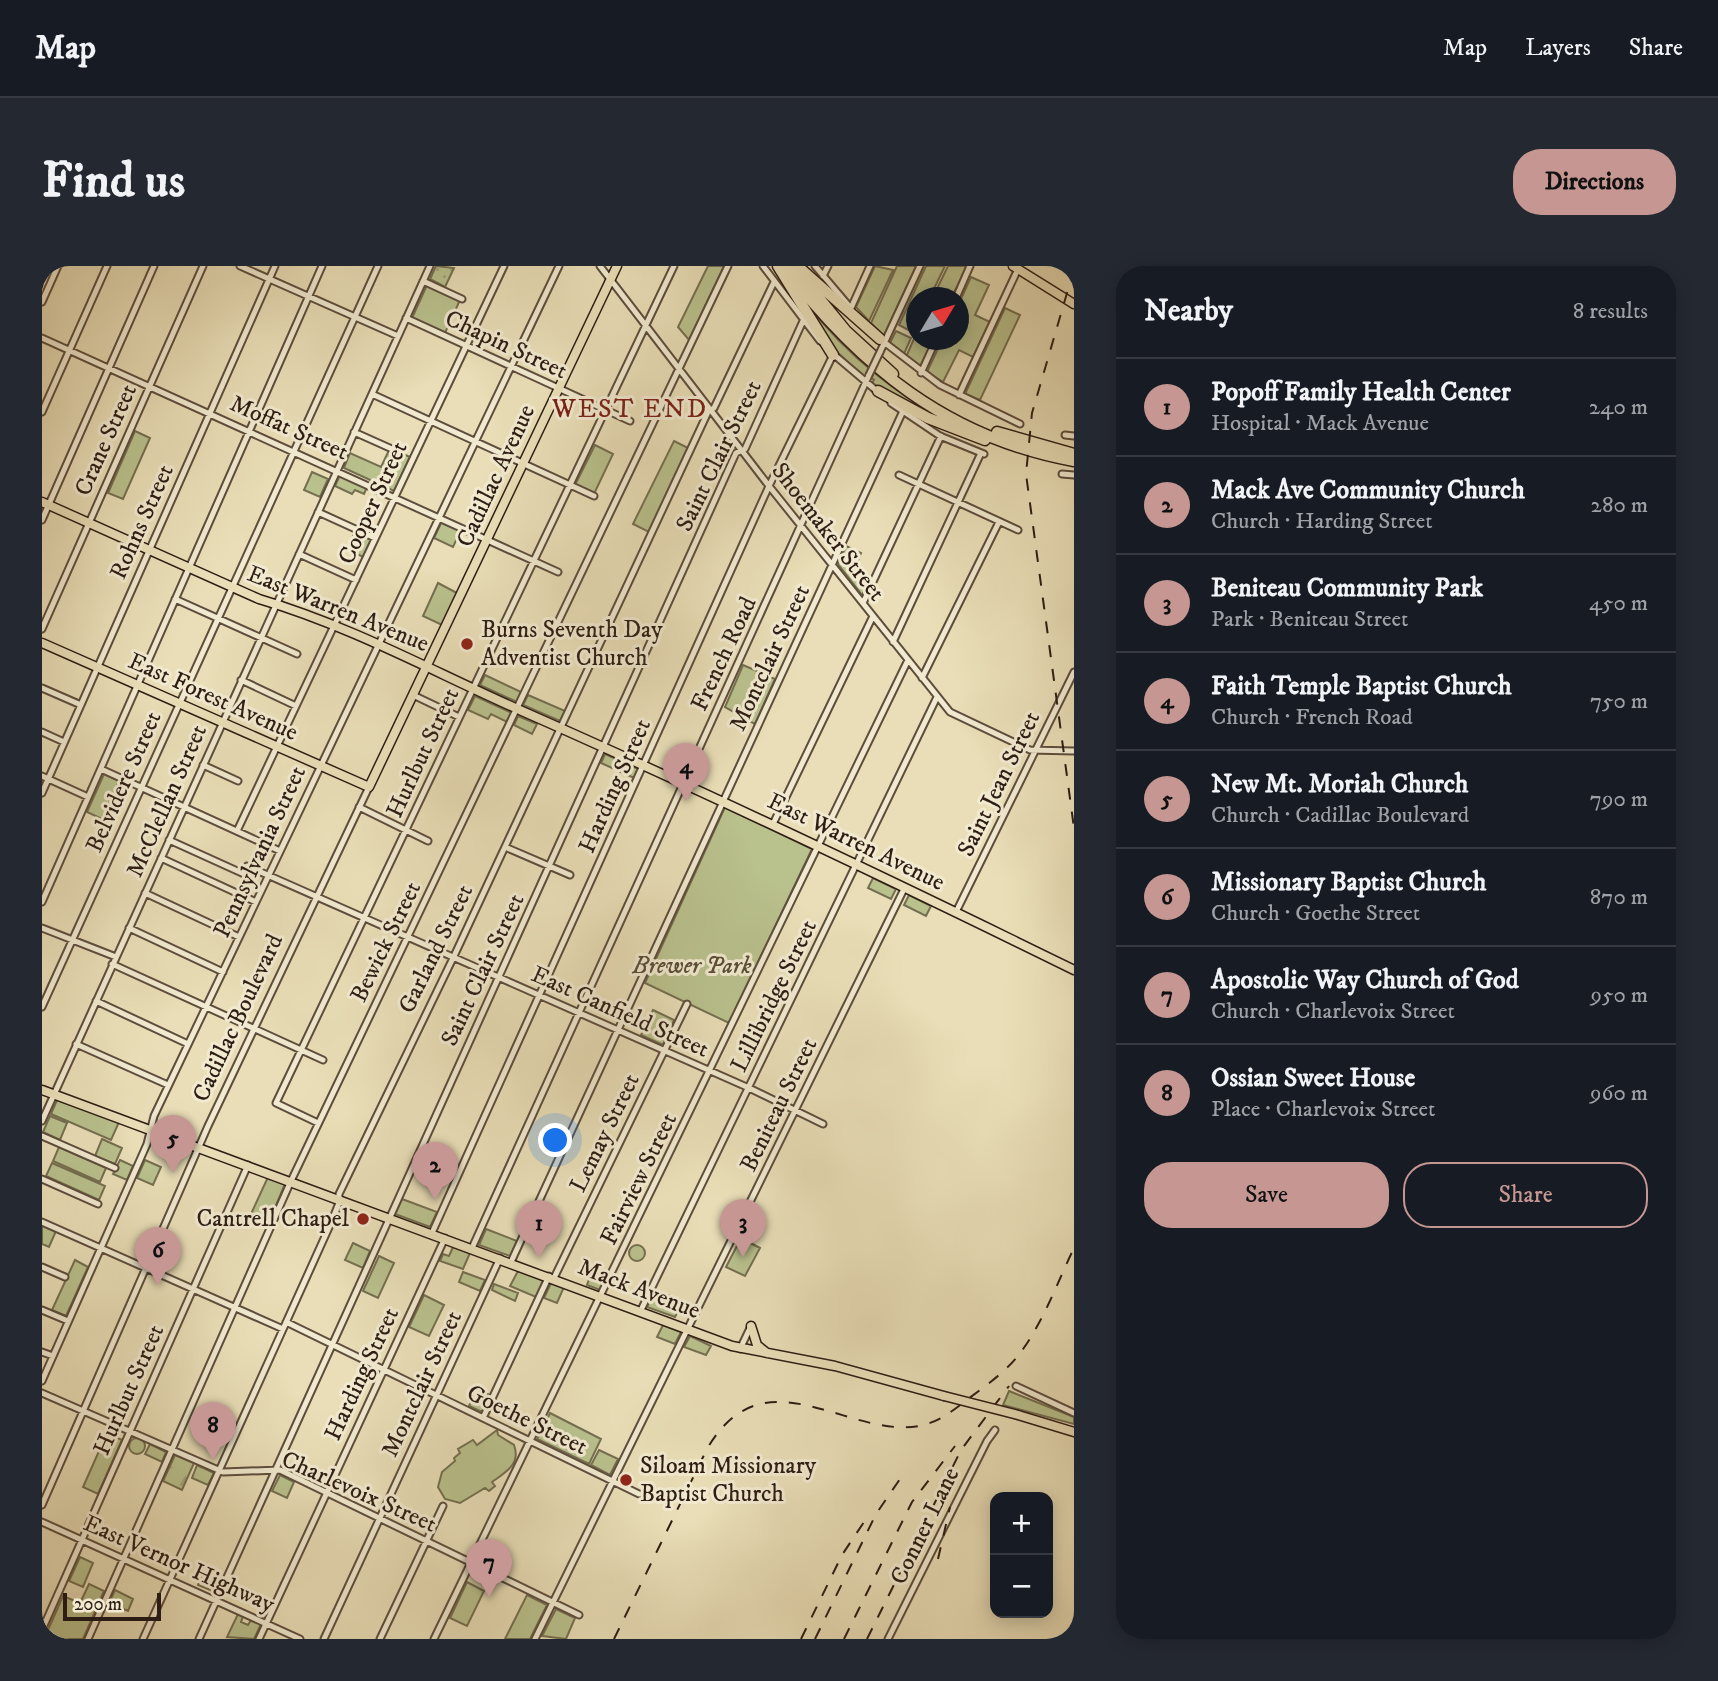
<!DOCTYPE html>
<html lang="en">
<head>
<meta charset="utf-8">
<style>
	body { margin:0; font-family:"IM FELL DW Pica",serif; background:#242831; color:#f1f3f6 }
	.controls { position:absolute; right:21px; bottom:21px; display:grid; overflow:hidden; border-radius:14px; box-shadow:0 4px 18px #0003 }
	.controls button { width:63px; height:63px; display:grid; place-items:center; padding:0; border:0; border-bottom:2px solid #363941; background:#171b24; color:#f1f3f6; font:35px sans-serif }
	.compass { position:absolute; left:864px; top:21px; width:63px; height:63px; border-radius:50%; background:#171b24; box-shadow:0 4px 18px #0003; rotate:52deg }
	.scale { position:absolute; left:21px; bottom:18px; width:98px; box-sizing:border-box; padding-left:7px; border:4px solid #2e1d14; border-top:0; font-size:19px; line-height:24px; white-space:nowrap; color:#2e1d14; -webkit-text-stroke:5px #f1ead0; paint-order:stroke }
	.you { position:absolute; left:514px; top:875px; width:24px; height:24px; margin:-18px; border:5px solid #fff; border-radius:50%; background:#1a73e8; box-shadow:0 0 0 10px #1a73e833 }
	.badge { display:grid; place-items:center; width:46px; height:46px; border-radius:50%; background:#c59692; color:#111; font-size:23px; font-weight:700 }
	.pin { position:absolute; translate:-50% -58px; filter:drop-shadow(0 2px 4px #0008) }
	.pin::after { content:''; position:absolute; top:37px; width:24px; height:21px; background:inherit; clip-path:polygon(0 0,100% 0,50% 100%) }
	.list { margin:0; padding:0; list-style:none }
	h2 { display:flex; justify-content:space-between; align-items:center; height:91px; margin:0; padding:0 28px; font-size:30px }
	h2 small { font-size:23px; font-weight:400; color:#9ea1a6 }
	.list li { display:grid; grid-template-columns:46px 1fr auto; gap:21px; align-items:center; box-sizing:border-box; height:98px; padding:0 28px; border-top:2px solid #363941 }
	.list b { display:block; font-size:26px; white-space:nowrap }
	.list p { margin:0; font-size:23px; white-space:nowrap; color:#9ea1a6 }
	.list em { font-size:23px; font-style:normal; color:#9ea1a6 }
	.actions { display:flex; gap:14px; padding:21px 28px }
	.actions a { flex:1; padding:16px 0; border:2px solid #c59692; border-radius:28px; text-align:center; font-size:24px; color:#c59692 }
	.actions .main { background:#c59692; color:#111 }
	.map { position:relative; flex:none; width:1032px; height:1373px; overflow:hidden; border-radius:28px }
	header { display:flex; align-items:center; gap:42px; box-sizing:border-box; height:98px; padding:0 35px; background:#171b24; border-bottom:2px solid #363941 }
	header strong { font-size:33px }
	nav { display:flex; gap:38px; margin-inline-start:auto; font-size:24px }
	.intro { display:flex; align-items:center; justify-content:space-between; box-sizing:border-box; height:168px; padding:0 42px }
	h1 { margin:0; font-size:49px }
	.button { padding:18px 32px; border-radius:28px; background:#c59692; color:#111; font-size:24px; font-weight:700 }
	main { display:flex; gap:42px; padding:0 42px }
	aside { flex:1; background:#171b24; border-radius:28px; box-shadow:0 4px 18px #0003 }
	.map>svg:first-child { display:block }
	.green { fill:#b9c18d; stroke:#746f50; stroke-width:2 }
	.forest { fill:url(#forest-firs); stroke:#746f50; stroke-width:2 }
	.garden { fill:url(#garden-dots); stroke:#746f50; stroke-width:2 }
	.lines { fill:none; stroke-linecap:round; stroke-linejoin:round }
	.minor-casing { stroke:#5d4d3d; stroke-width:9 }
	.major-casing { stroke:#2e1d14; stroke-width:11 }
	.highway-casing { stroke:#2e1d14; stroke-width:13 }
	.minor { stroke:#f1ead0; stroke-width:5 }
	.major { stroke:#e9deb7; stroke-width:8 }
	.highway { stroke:#e9deb7; stroke-width:10 }
	.rail { stroke:#2e1d14; stroke-width:2; stroke-dasharray:12 12; stroke-linecap:butt }
	.minor-bridge-casing { stroke:#5d4d3d; stroke-width:9; stroke-linecap:butt }
	.major-bridge-casing { stroke:#2e1d14; stroke-width:11; stroke-linecap:butt }
	.minor-bridge { stroke:#f1ead0; stroke-width:5 }
	.major-bridge { stroke:#e9deb7; stroke-width:8 }
	.poi-dot { fill:#8f2418; stroke:#f1ead0; stroke-width:2.5 }
	.labels { text-anchor:middle; dominant-baseline:central; stroke-width:6; stroke-linejoin:round; paint-order:stroke }
	.street-label { font-size:24px; fill:#2e1d14; stroke:#f1ead0 }
	.poi-label { font-size:24px; fill:#2e1d14; stroke:#f1ead0; text-anchor:start }
	.park-label { font-size:24px; font-style:italic; fill:#584e38; stroke:#f1ead0 }
	.neighbourhood-label { font-size:26px; letter-spacing:2px; fill:#7a1f14; stroke:#f1ead0 }
</style>
</head>
<body>
<header>
<strong>Map</strong>
<nav><a>Map</a><a>Layers</a><a>Share</a></nav>
</header>
<div class="intro"><h1>Find us</h1><a class="button">Directions</a></div>
<main>
<div class="map">
<svg width="1032" height="1373" viewBox="0 0 1032 1373">
	<defs>
		<pattern id="forest-firs" width="22" height="20" patternUnits="userSpaceOnUse" patternTransform="scale(1.75)"><rect width="22" height="20" fill="#b9c18d"/><path d="M5 1l3.5 6h-7zM16 11l3.5 6h-7z" fill="#9fa579"/></pattern>
		<pattern id="garden-dots" width="8" height="8" patternUnits="userSpaceOnUse" patternTransform="scale(1.75)"><rect width="8" height="8" fill="#b9c18d"/><path d="M2 2h.1M6 6h.1" fill="none" stroke="#9fa579" stroke-width="1.8" stroke-linecap="round"/></pattern>
	</defs>
	<rect width="100%" height="100%" fill="#e9deb7"/>
	<filter id="stains"><feTurbulence type="fractalNoise" baseFrequency=".00286" numOctaves="4"/><feColorMatrix values="0 0 0 0 .2 0 0 0 0 .09 0 0 0 0 .02 0 0 0 .5 -.17"/></filter>
	<radialGradient id="worn" r=".72"><stop offset=".6" stop-color="#630" stop-opacity="0"/><stop offset="1" stop-color="#630" stop-opacity=".3"/></radialGradient>
	<path class="green" d="M 666,0 L 682,0 L 647,74 L 636,61 Z
		M 833,0 L 851,4 L 827,55 L 814,41 Z
		M 855,0 L 874,0 L 842,70 L 829,57 Z
		M 884,0 L 903,0 L 888,31 L 874,32 L 872,67 L 857,59 Z
		M 906,0 L 925,0 L 910,31 L 891,31 Z
		M 929,11 L 947,19 L 933,49 L 948,56 L 931,91 L 917,84 L 901,116 L 885,106 L 900,74 L 916,74 L 917,37 Z
		M 385,19 L 418,34 L 403,67 L 370,52 Z
		M 762,34 C 807,94 861,133 927,167 L 829,118 L 832,114 L 825,108 L 822,112 L 791,82 Z
		M 963,42 L 978,49 L 938,134 L 923,128 Z
		M 854,65 L 869,72 L 862,88 L 848,77 Z
		M 874,68 L 874,74 L 891,74 L 878,101 L 864,91 Z
		M 93,165 L 108,172 L 81,233 L 66,227 Z
		M 632,175 L 646,182 L 607,266 L 591,258 Z
		M 553,179 L 571,188 L 552,228 L 533,219 Z
		M 348,182 L 368,191 L 352,225 L 302,202 L 308,187 L 339,201 Z
		M 270,206 L 286,213 L 278,231 L 262,224 Z
		M 298,209 L 325,221 L 322,228 L 313,224 L 310,228 L 293,220 Z
		M 400,255 L 419,264 L 411,281 L 392,272 Z
		M 313,266 L 329,274 L 321,291 L 305,283 Z
		M 804,280 L 819,287 L 814,300 L 827,315 L 820,329 L 796,298 Z
		M 396,317 L 415,327 L 400,359 L 381,350 Z
		M 701,399 L 733,413 L 713,458 L 683,441 Z
		M 443,409 L 479,426 L 475,436 L 438,419 Z
		M 486,429 L 523,445 L 518,455 L 481,439 Z
		M 433,430 L 470,447 L 465,456 L 449,448 L 446,453 L 426,444 Z
		M 476,450 L 495,458 L 490,468 L 472,459 Z
		M 563,488 L 596,503 L 592,512 L 559,497 Z
		M 62,508 L 77,515 L 60,553 L 45,546 Z
		M 683,541 L 770,583 L 687,757 L 603,717 Z
		M 831,612 L 854,623 L 849,633 L 826,622 Z
		M 867,629 L 889,640 L 884,650 L 862,639 Z
		M 611,744 L 632,754 L 621,779 L 599,769 Z
		M 15,834 L 77,856 L 69,874 L 9,848 Z
		M 8,850 L 25,857 L 18,874 L 1,866 Z
		M 60,873 L 80,882 L 73,898 L 53,890 Z
		M 17,881 L 64,902 L 58,916 L 11,895 Z
		M 78,894 L 91,900 L 85,914 L 71,908 Z
		M 103,894 L 119,901 L 111,919 L 95,912 Z
		M 10,897 L 63,920 L 57,934 L 4,910 Z
		M 226,911 L 243,918 L 227,956 L 209,948 Z
		M 360,933 L 395,946 L 388,961 L 353,948 Z
		M 0,959 L 14,965 L 7,981 L 0,978 Z
		M 444,963 L 475,975 L 468,990 L 437,979 Z
		M 699,972 L 718,982 L 703,1010 L 684,1001 Z
		M 311,977 L 328,985 L 321,1002 L 303,994 Z
		M587 987a8 8 0 1 1 16 0a8 8 0 1 1-16 0Z
		M 411,981 L 428,987 L 421,1003 L 398,995 L 401,988 L 407,990 Z
		M 337,990 L 352,997 L 336,1032 L 321,1025 Z
		M 33,994 L 46,1001 L 24,1050 L 10,1044 Z
		M 551,1003 L 565,1009 L 558,1024 L 545,1019 Z
		M 476,1005 L 502,1014 L 494,1031 L 468,1020 Z
		M 421,1006 L 443,1014 L 438,1025 L 417,1016 Z
		M 509,1017 L 522,1021 L 515,1037 L 502,1032 Z
		M 452,1018 L 476,1027 L 473,1035 L 450,1024 Z
		M 613,1024 L 641,1035 L 633,1051 L 605,1041 Z
		M 382,1029 L 402,1039 L 387,1070 L 367,1061 Z
		M 621,1059 L 639,1066 L 633,1078 L 615,1071 Z
		M 648,1070 L 669,1080 L 664,1089 L 642,1081 Z
		M 435,1123 L 448,1129 L 440,1146 L 427,1140 Z
		M 967,1125 L 1032,1151 L 1032,1158 L 961,1139 Z
		M 508,1147 L 559,1173 L 547,1198 L 495,1173 Z
		M 455,1164 L 456,1169 L 472,1179 C 479,1198 464,1206 450,1216 L 453,1220 L 447,1225 L 443,1222 L 418,1237 L 403,1233 L 396,1221 L 400,1206 L 413,1195 L 412,1192 L 418,1187 L 416,1183 L 431,1174 L 435,1179 Z
		M 65,1167 L 80,1174 L 56,1228 L 41,1221 Z
		M87 1180a8 8 0 1 1 16 0a8 8 0 1 1-16 0Z
		M 108,1178 L 124,1186 L 120,1196 L 103,1188 Z
		M 557,1184 L 576,1193 L 568,1209 L 549,1199 Z
		M 238,1209 L 252,1216 L 245,1232 L 230,1225 Z
		M 38,1291 L 51,1297 L 41,1321 L 27,1315 Z
		M 161,1308 L 178,1315 L 173,1326 L 156,1319 Z
		M 425,1316 L 442,1325 L 425,1360 L 408,1352 Z
		M 47,1318 L 62,1325 L 41,1373 L 2,1373 L 21,1330 L 38,1337 Z
		M 73,1324 L 91,1333 L 86,1345 L 67,1337 Z
		M 485,1329 L 505,1339 L 488,1373 L 463,1373 Z
		M 514,1343 L 533,1352 L 524,1373 L 500,1370 Z
		M 196,1348 L 201,1350 L 199,1356 L 206,1359 L 209,1354 L 219,1358 L 212,1373 L 185,1371 Z"/>
	<path class="forest" d="M 133,1189 L 152,1197 L 140,1224 L 121,1215 Z
		M 155,1199 L 172,1207 L 166,1219 L 150,1212 Z"/>
	<path class="garden" d="M 394,0 L 412,2 L 403,21 L 388,13 Z"/>
	<g class="lines">
		<defs>
			<path id="minor" d="M 198,0 L 356,70
				M 558,0 L 727,220 L 908,446 L 988,484 L 1032,485
				M 721,0 L 778,75
				M 773,0 L 807,40
				M 781,10 L 786,0
				M 381,15 L 420,33
				M 914,32 L 928,0
				M 0,36 L 16,0
				M 809,42 L 828,0
				M 364,52 L 588,155
				M 0,72 L 516,306
				M 838,73 L 898,119 L 978,158
				M 838,86 L 878,0
				M 790,87 L 836,126
				M 879,107 L 894,74
				M 330,128 L 552,230
				M 917,129 L 976,3
				M 849,137 L 898,170 L 942,188
				M 0,146 L 65,0
				M 312,166 L 350,183
				M 1023,169 L 1032,170
				M 1020,208 L 1032,209
				M 857,209 L 976,264
				M 276,246 L 333,272
				M 0,254 L 112,0
				M 257,288 L 314,314
				M 133,333 L 255,388
				M 821,337 L 899,170
				M 0,363 L 161,0
				M 851,376 L 939,187
				M 880,412 L 957,256
				M 199,414 L 254,440
				M 0,422 L 39,439
				M 371,429 L 417,451
				M 0,466 L 22,476
				M 161,499 L 196,515
				M 59,503 L 238,585
				M 0,510 L 46,531
				M 0,527 L 233,0
				M 317,541 L 386,575
				M 731,558 L 831,350
				M 195,565 L 462,0
				M 127,574 L 202,608
				M 463,581 L 528,609
				M 119,592 L 214,636
				M 205,600 L 707,822 L 781,858
				M 103,627 L 197,671
				M 0,636 L 280,0
				M 914,646 L 1032,406
				M 0,662 L 74,691
				M 87,662 L 181,706
				M 70,698 L 281,794
				M 54,735 L 146,778
				M 0,741 L 336,0
				M 34,778 L 126,819
				M 0,855 L 388,0
				M 276,857 L 234,837 L 632,0
				M 0,870 L 73,902
				M 0,913 L 56,938
				M 0,956 L 241,1063
				M 390,967 L 727,220 L 791,89
				M 430,982 L 827,109
				M 469,996 L 861,145
				M 0,1001 L 23,1011
				M 512,1012 L 645,738
				M 0,1044 L 26,1055
				M 599,1044 L 895,431
				M 244,1056 L 597,1228
				M 698,1083 L 709,1060
				M 0,1086 L 11,1090
				M 0,1115 L 105,878 L 112,850 L 517,0
				M 974,1120 L 1032,1147
				M 0,1127 L 181,1206 L 238,1204 L 537,1349
				M 441,1152 L 507,1010
				M 0,1239 L 166,860 L 327,521
				M 0,1256 L 258,1373
				M 0,1364 L 206,899
				M 46,1373 L 249,915 L 686,0
				M 101,1373 L 289,957 L 297,937 L 297,928 L 413,688 L 666,146 L 672,142 L 732,16
				M 157,1373 L 694,187 L 703,183 L 761,55
				M 217,1373 L 403,972
				M 282,1373 L 458,992
				M 338,1373 L 401,1240
				M 392,1373 L 866,394
				M 493,1373 L 863,621
				M 846,1373 L 945,1175 L 953,1164"/>
			<path id="major" d="M 971,0 L 1032,38
				M 0,236 L 217,333 C 309,360 392,406 480,445 C 666,527 849,614 1032,704
				M 0,377 L 327,521 L 575,0
				M 0,824 L 690,1080 L 793,1100 L 902,1130
				M 709,1060 L 715,1079 L 725,1087
				M 976,1149 L 1032,1166"/>
			<path id="highway" d="M 736,0 L 791,89
				M 741,0 C 818,100 905,172 1032,195
				M 751,0 L 804,65 L 851,108
				M 760,4 L 838,73
				M 836,125 L 886,152 L 943,174
				M 955,166 L 1032,188"/>
		</defs>
		<use href="#minor" class="minor-casing"/>
		<use href="#major" class="major-casing"/>
		<use href="#highway" class="highway-casing"/>
		<use href="#minor" class="minor"/>
		<use href="#major" class="major"/>
		<use href="#highway" class="highway"/>
		<path class="rail" d="M 1032,3 L 990,147 L 984,208 L 1032,562
			M 896,1293 L 908,1241
			M 572,1373 L 665,1183 C 724,1081 812,1180 885,1158 C 901,1153 913,1143 926,1133 C 943,1120 961,1108 975,1091 C 1000,1060 1015,1017 1032,982
			M 759,1373 L 800,1289 L 822,1256
			M 773,1373 L 834,1248 L 858,1213
			M 802,1373 L 870,1236 L 913,1180
			M 825,1373 L 919,1184 L 967,1120"/>
		<defs>
			<path id="minor-bridge" d="M 827,109 L 838,86"/>
			<path id="major-bridge" d="M 902,1130 L 976,1149"/>
		</defs>
		<use href="#minor-bridge" class="minor-bridge-casing"/>
		<use href="#major-bridge" class="major-bridge-casing"/>
		<use href="#minor-bridge" class="minor-bridge"/>
		<use href="#major-bridge" class="major-bridge"/>
	</g>
	<g class="poi-dot">
		<circle cx="425" cy="378" r="7"/>
		<circle cx="321" cy="953" r="7"/>
		<circle cx="584" cy="1214" r="7"/>
	</g>
	<g class="labels">
		<g class="street-label">
			<text transform="translate(464 79) rotate(25)">Chapin Street</text>
			<text transform="translate(247 162) rotate(24)">Moffat Street</text>
			<text transform="translate(64 174) rotate(-66)">Crane Street</text>
			<text transform="translate(677 190) rotate(-64)">Saint Clair Street</text>
			<text transform="translate(454 210) rotate(-65)">Cadillac Avenue</text>
			<text transform="translate(331 237) rotate(-65)">Cooper Street</text>
			<text transform="translate(100 256) rotate(-66)">Rohns Street</text>
			<text transform="translate(786 266) rotate(52)">Shoemaker Street</text>
			<text transform="translate(296 343) rotate(22)">East Warren Avenue</text>
			<text transform="translate(682 388) rotate(-65)">French Road</text>
			<text transform="translate(728 392) rotate(-65)">Montclair Street</text>
			<text transform="translate(171 431) rotate(24)">East Forest Avenue</text>
			<text transform="translate(381 487) rotate(-65)">Hurlbut Street</text>
			<text transform="translate(82 516) rotate(-66)">Belvidere Street</text>
			<text transform="translate(957 518) rotate(-64)">Saint Jean Street</text>
			<text transform="translate(573 520) rotate(-66)">Harding Street</text>
			<text transform="translate(125 535) rotate(-66)">McClellan Street</text>
			<text transform="translate(814 576) rotate(26)">East Warren Avenue</text>
			<text transform="translate(218 586) rotate(-65)">Pennsylvania Street</text>
			<text transform="translate(344 676) rotate(-64)">Bewick Street</text>
			<text transform="translate(394 683) rotate(-64)">Garland Street</text>
			<text transform="translate(441 704) rotate(-65)">Saint Clair Street</text>
			<text transform="translate(732 730) rotate(-64)">Lillibridge Street</text>
			<text transform="translate(578 746) rotate(24)">East Canfield Street</text>
			<text transform="translate(196 752) rotate(-65)">Cadillac Boulevard</text>
			<text transform="translate(737 839) rotate(-64)">Beniteau Street</text>
			<text transform="translate(563 867) rotate(-64)">Lemay Street</text>
			<text transform="translate(597 913) rotate(-64)">Fairview Street</text>
			<text transform="translate(597 1023) rotate(21)">Mack Avenue</text>
			<text transform="translate(320 1108) rotate(-65)">Harding Street</text>
			<text transform="translate(380 1118) rotate(-65)">Montclair Street</text>
			<text transform="translate(87 1124) rotate(-66)">Hurlbut Street</text>
			<text transform="translate(485 1154) rotate(26)">Goethe Street</text>
			<text transform="translate(317 1226) rotate(24)">Charlevoix Street</text>
			<text transform="translate(883 1260) rotate(-64)">Conner Lane</text>
			<text transform="translate(137 1298) rotate(24)">East Vernor Highway</text>
		</g>
		<g class="poi-label">
			<text x="439" y="364">Burns Seventh Day<tspan x="439" dy="28">Adventist Church</tspan></text>
			<text x="307" y="953" text-anchor="end">Cantrell Chapel</text>
			<text x="598" y="1200">Siloam Missionary<tspan x="598" dy="28">Baptist Church</tspan></text>
		</g>
		<g class="park-label">
			<text x="650" y="700">Brewer Park</text>
		</g>
		<g class="neighbourhood-label">
			<text x="588" y="143">WEST END</text>
		</g>
	</g>
	<rect width="100%" height="100%" filter="url(#stains)"/>
	<rect width="100%" height="100%" fill="url(#worn)"/>
</svg>
<div class="controls">
<button>+</button>
<button>−</button>
</div>
<svg class="compass" viewBox="-18 -18 36 36"><path d="M0-13l5 13h-10z" fill="#e53935"/><path d="M0 13l5-13h-10z" fill="#9ea1a6"/></svg>
<div class="scale">200 m</div>
<div class="you"></div>
<div class="pin badge" style="left:497px;top:992px">1</div>
<div class="pin badge" style="left:393px;top:934px">2</div>
<div class="pin badge" style="left:701px;top:991px">3</div>
<div class="pin badge" style="left:644px;top:535px">4</div>
<div class="pin badge" style="left:131px;top:907px">5</div>
<div class="pin badge" style="left:116px;top:1019px">6</div>
<div class="pin badge" style="left:447px;top:1331px">7</div>
<div class="pin badge" style="left:171px;top:1194px">8</div>
</div>
<aside>
<h2>Nearby<small>8 results</small></h2>
<ul class="list">
<li><span class="badge">1</span><div><b>Popoff Family Health Center</b><p>Hospital · Mack Avenue</p></div><em>240 m</em></li>
<li><span class="badge">2</span><div><b>Mack Ave Community Church</b><p>Church · Harding Street</p></div><em>280 m</em></li>
<li><span class="badge">3</span><div><b>Beniteau Community Park</b><p>Park · Beniteau Street</p></div><em>450 m</em></li>
<li><span class="badge">4</span><div><b>Faith Temple Baptist Church</b><p>Church · French Road</p></div><em>750 m</em></li>
<li><span class="badge">5</span><div><b>New Mt. Moriah Church</b><p>Church · Cadillac Boulevard</p></div><em>790 m</em></li>
<li><span class="badge">6</span><div><b>Missionary Baptist Church</b><p>Church · Goethe Street</p></div><em>870 m</em></li>
<li><span class="badge">7</span><div><b>Apostolic Way Church of God</b><p>Church · Charlevoix Street</p></div><em>950 m</em></li>
<li><span class="badge">8</span><div><b>Ossian Sweet House</b><p>Place · Charlevoix Street</p></div><em>960 m</em></li>
</ul>
<div class="actions"><a class="main">Save</a><a>Share</a></div>
</aside>
</main>
</body>
</html>
